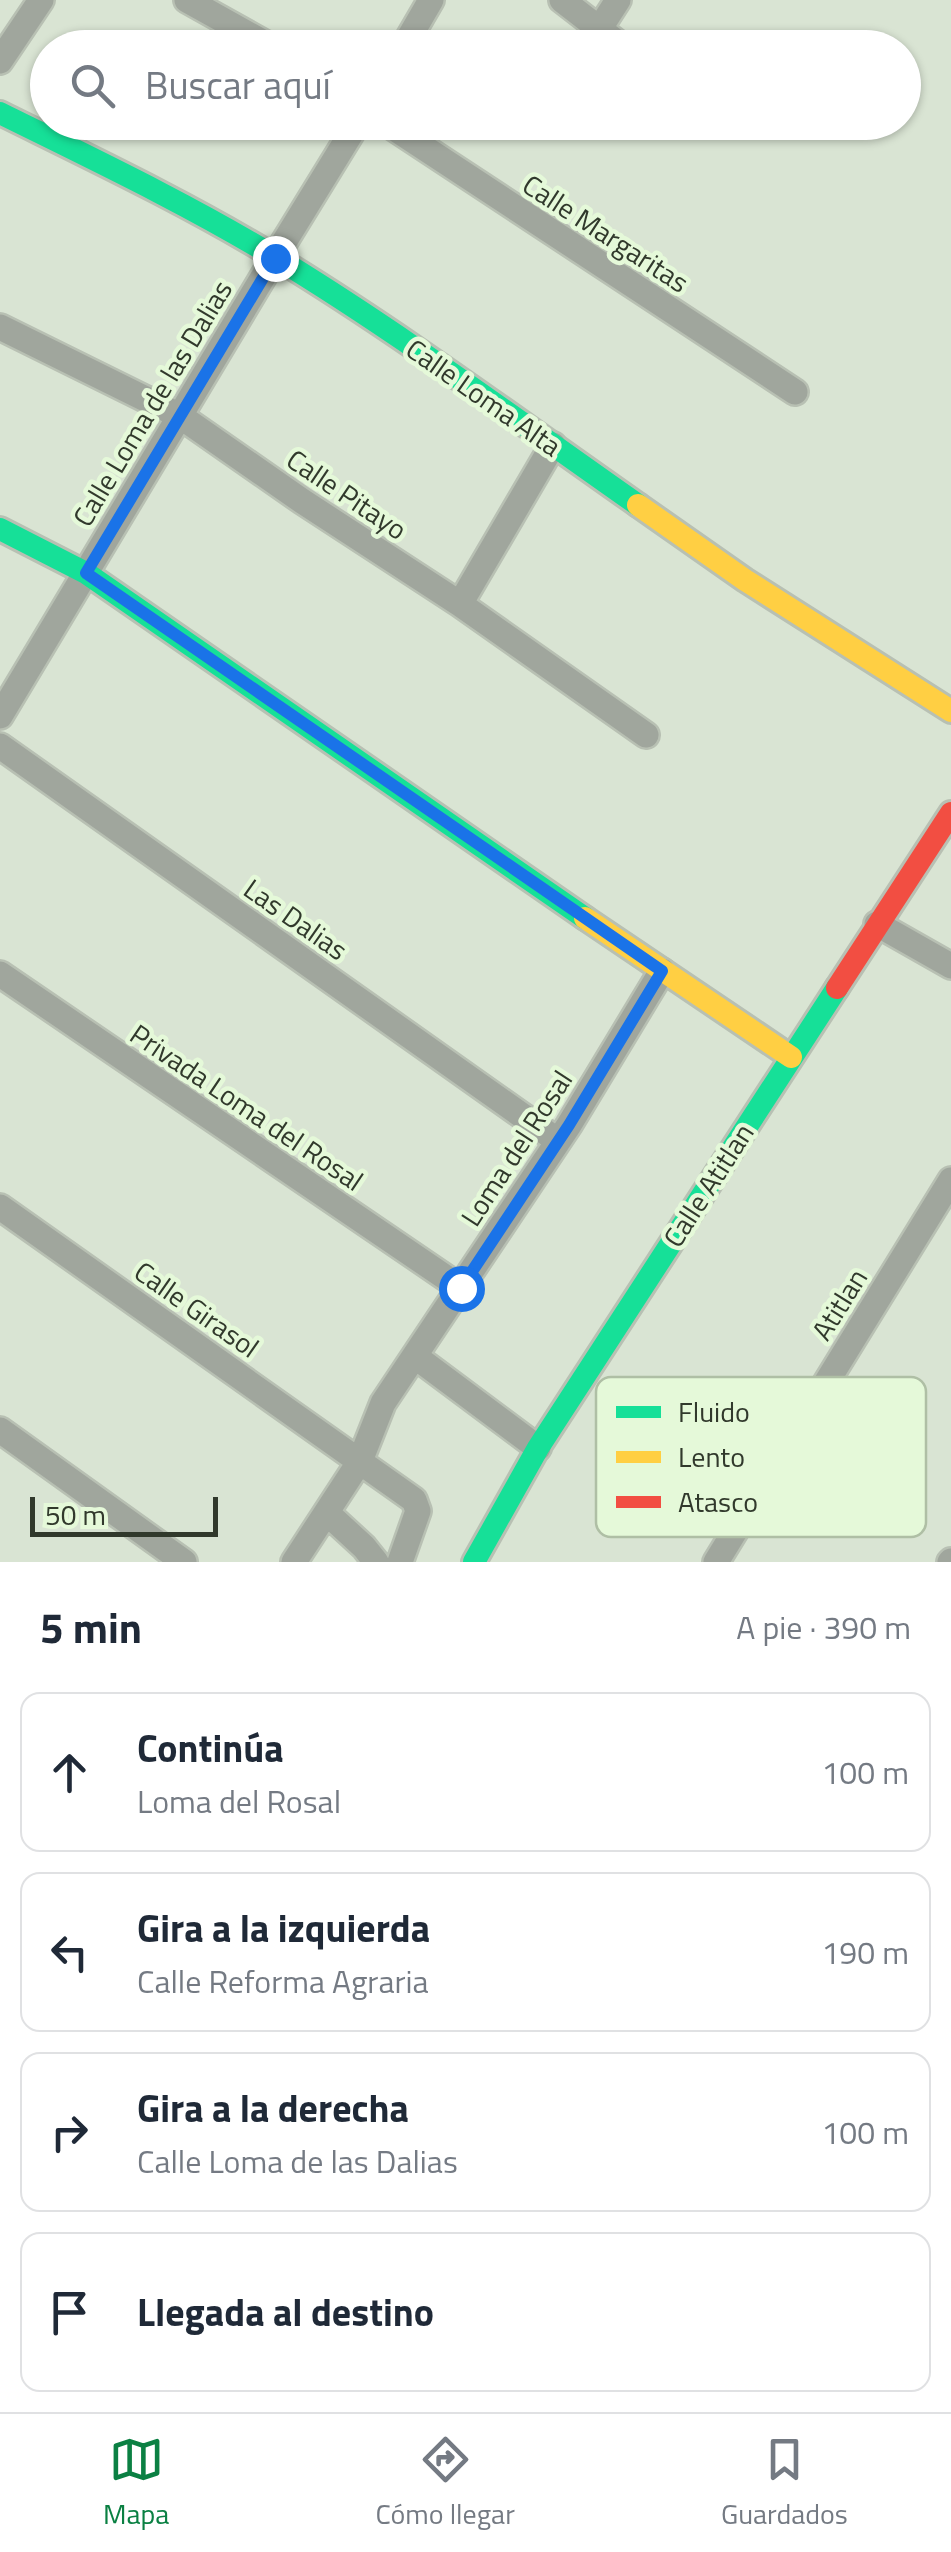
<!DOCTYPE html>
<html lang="es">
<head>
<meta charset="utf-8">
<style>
	body { margin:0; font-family:"Titillium Web",sans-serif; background:#f6f6f7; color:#1f2937 }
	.scale { position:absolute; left:30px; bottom:25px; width:188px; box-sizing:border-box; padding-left:10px; border:5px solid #31392c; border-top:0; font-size:28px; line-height:35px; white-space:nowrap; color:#31392c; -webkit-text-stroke:8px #e5f9d9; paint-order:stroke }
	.stop { position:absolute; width:30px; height:30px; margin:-22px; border:8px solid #1a73e8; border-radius:50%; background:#fff }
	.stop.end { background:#1a73e8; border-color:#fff; box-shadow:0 2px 10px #0008 }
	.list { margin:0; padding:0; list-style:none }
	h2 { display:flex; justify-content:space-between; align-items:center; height:130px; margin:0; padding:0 40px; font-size:42px }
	h2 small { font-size:32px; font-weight:400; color:#747a83 }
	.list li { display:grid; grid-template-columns:65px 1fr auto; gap:30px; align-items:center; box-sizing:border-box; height:160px; margin:0 20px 20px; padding:0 20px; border:2px solid #e0e1e3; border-radius:20px }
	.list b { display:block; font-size:38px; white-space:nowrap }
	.list p { margin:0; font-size:32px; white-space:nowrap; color:#747a83 }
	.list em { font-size:32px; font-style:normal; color:#747a83 }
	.icon { flex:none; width:55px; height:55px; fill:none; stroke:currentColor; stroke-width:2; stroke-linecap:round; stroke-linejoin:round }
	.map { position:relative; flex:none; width:951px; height:1562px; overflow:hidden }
	.search { position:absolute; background:#fff; box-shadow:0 2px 8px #0004; left:30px; right:30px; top:30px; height:110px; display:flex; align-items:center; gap:25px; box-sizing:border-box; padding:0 35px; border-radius:55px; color:#747a83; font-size:38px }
	.sheet { height:850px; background:#fff }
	nav { display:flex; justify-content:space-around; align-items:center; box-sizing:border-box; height:140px; border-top:2px solid #e0e1e3; background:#fff; font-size:28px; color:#747a83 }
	nav a { display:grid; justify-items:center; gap:5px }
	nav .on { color:#0b8043 }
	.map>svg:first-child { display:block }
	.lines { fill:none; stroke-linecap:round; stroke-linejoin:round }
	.street-casing { stroke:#b8c0b3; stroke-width:30 }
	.fast-casing { stroke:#b8c0b3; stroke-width:28 }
	.slow-casing { stroke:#b8c0b3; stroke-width:28 }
	.jam-casing { stroke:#b8c0b3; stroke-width:28 }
	.street { stroke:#a0a69d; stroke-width:25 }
	.fast { stroke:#16e098; stroke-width:22 }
	.slow { stroke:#ffcf43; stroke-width:22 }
	.jam { stroke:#f24e42; stroke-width:22 }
	.route { stroke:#1a73e8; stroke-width:12 }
	.labels { text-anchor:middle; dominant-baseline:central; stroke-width:9; stroke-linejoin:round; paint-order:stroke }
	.street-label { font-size:28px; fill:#31392c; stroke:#e5f9d9 }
	.key { fill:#e5f9d9; stroke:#afbfa5; stroke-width:2.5 }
	.key-label { font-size:28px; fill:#31392c }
</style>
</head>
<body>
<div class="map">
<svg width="951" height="1562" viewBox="0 0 951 1562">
	<rect width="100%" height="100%" fill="#d9e4d3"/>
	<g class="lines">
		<defs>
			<path id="street" d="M 187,0 L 273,48
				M 562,0 L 624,48
				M 600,28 L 618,0
				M 403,48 L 431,0
				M 0,61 L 41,0
				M 385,122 L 795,392
				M 0,327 L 180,416 L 302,501 L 460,604 L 646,735
				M 460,604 L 553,445
				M 0,716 L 275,257 L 358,122
				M 0,746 L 558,1141
				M 877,924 L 951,966
				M 0,974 L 461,1288
				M 0,1207 L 414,1500 L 418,1511 L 400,1562
				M 416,1357 L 538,1448
				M 0,1430 L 184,1562
				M 327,1513 L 364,1547 L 376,1562
				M 294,1562 L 360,1461 L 383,1403 L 569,1125 L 662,971
				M 716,1562 L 951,1180
				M 950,1562 L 951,1561"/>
			<path id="fast" d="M 0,113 C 93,159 186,203 275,257 C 400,333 518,421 638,505
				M 0,529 L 86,573 L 585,918
				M 474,1562 L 538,1448 L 837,988"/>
			<path id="slow" d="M 638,505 L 745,580 L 951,711
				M 585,918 L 791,1057"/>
			<path id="jam" d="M 837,988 L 951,813"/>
		</defs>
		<use href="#street" class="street-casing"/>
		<use href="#fast" class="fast-casing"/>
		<use href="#slow" class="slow-casing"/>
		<use href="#jam" class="jam-casing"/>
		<use href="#street" class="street"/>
		<use href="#fast" class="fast"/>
		<use href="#slow" class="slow"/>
		<use href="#jam" class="jam"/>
	</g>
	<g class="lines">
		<path class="route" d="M 275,258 L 86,573 L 662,971 L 569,1125 L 461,1288"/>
	</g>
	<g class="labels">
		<g class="street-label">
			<text transform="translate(606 233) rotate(33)">Calle Margaritas</text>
			<text transform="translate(484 397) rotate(35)">Calle Loma Alta</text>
			<text transform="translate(152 403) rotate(-59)">Calle Loma de las Dalias</text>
			<text transform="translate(347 494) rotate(34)">Calle Pitayo</text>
			<text transform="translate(296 919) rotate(35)">Las Dalias</text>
			<text transform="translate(247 1107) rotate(34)">Privada Loma del Rosal</text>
			<text transform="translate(516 1148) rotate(-57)">Loma del Rosal</text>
			<text transform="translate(708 1185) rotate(-57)">Calle Atitlan</text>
			<text transform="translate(839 1304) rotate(-58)">Atitlan</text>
			<text transform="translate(197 1309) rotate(35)">Calle Girasol</text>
		</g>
	</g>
	<rect x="596" y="1377" width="330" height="160" rx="15" class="key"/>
	<rect x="616" y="1406" width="45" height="12" fill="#16e098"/>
	<rect x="616" y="1451" width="45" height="12" fill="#ffcf43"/>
	<rect x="616" y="1496" width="45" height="12" fill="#f24e42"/>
	<g class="key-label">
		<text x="678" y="1422">Fluido</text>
		<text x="678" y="1467">Lento</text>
		<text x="678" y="1512">Atasco</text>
	</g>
</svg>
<div class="scale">50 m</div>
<div class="stop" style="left:461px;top:1288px"></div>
<div class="stop end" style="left:275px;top:258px"></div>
<div class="search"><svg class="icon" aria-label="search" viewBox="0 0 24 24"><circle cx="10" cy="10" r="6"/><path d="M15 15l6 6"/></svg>Buscar aquí</div>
</div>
<section class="sheet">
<h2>5 min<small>A pie · 390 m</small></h2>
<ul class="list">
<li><svg class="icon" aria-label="ahead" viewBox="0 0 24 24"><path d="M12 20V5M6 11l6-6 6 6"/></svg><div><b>Continúa</b><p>Loma del Rosal</p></div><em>100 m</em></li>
<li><svg class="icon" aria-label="left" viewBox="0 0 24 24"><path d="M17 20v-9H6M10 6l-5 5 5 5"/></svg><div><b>Gira a la izquierda</b><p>Calle Reforma Agraria</p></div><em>190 m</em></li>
<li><svg class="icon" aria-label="right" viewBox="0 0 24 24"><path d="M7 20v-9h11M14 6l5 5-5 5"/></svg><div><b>Gira a la derecha</b><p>Calle Loma de las Dalias</p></div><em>100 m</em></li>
<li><svg class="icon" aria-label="arrive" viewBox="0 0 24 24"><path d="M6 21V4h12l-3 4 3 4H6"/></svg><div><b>Llegada al destino</b></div></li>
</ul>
</section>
<nav>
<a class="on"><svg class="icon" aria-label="map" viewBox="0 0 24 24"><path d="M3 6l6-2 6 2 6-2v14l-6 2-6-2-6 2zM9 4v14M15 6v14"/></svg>Mapa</a>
<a><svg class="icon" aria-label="directions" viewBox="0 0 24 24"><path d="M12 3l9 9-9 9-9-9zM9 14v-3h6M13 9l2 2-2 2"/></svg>Cómo llegar</a>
<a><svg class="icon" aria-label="saved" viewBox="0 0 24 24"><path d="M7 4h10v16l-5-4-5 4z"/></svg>Guardados</a>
</nav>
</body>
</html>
